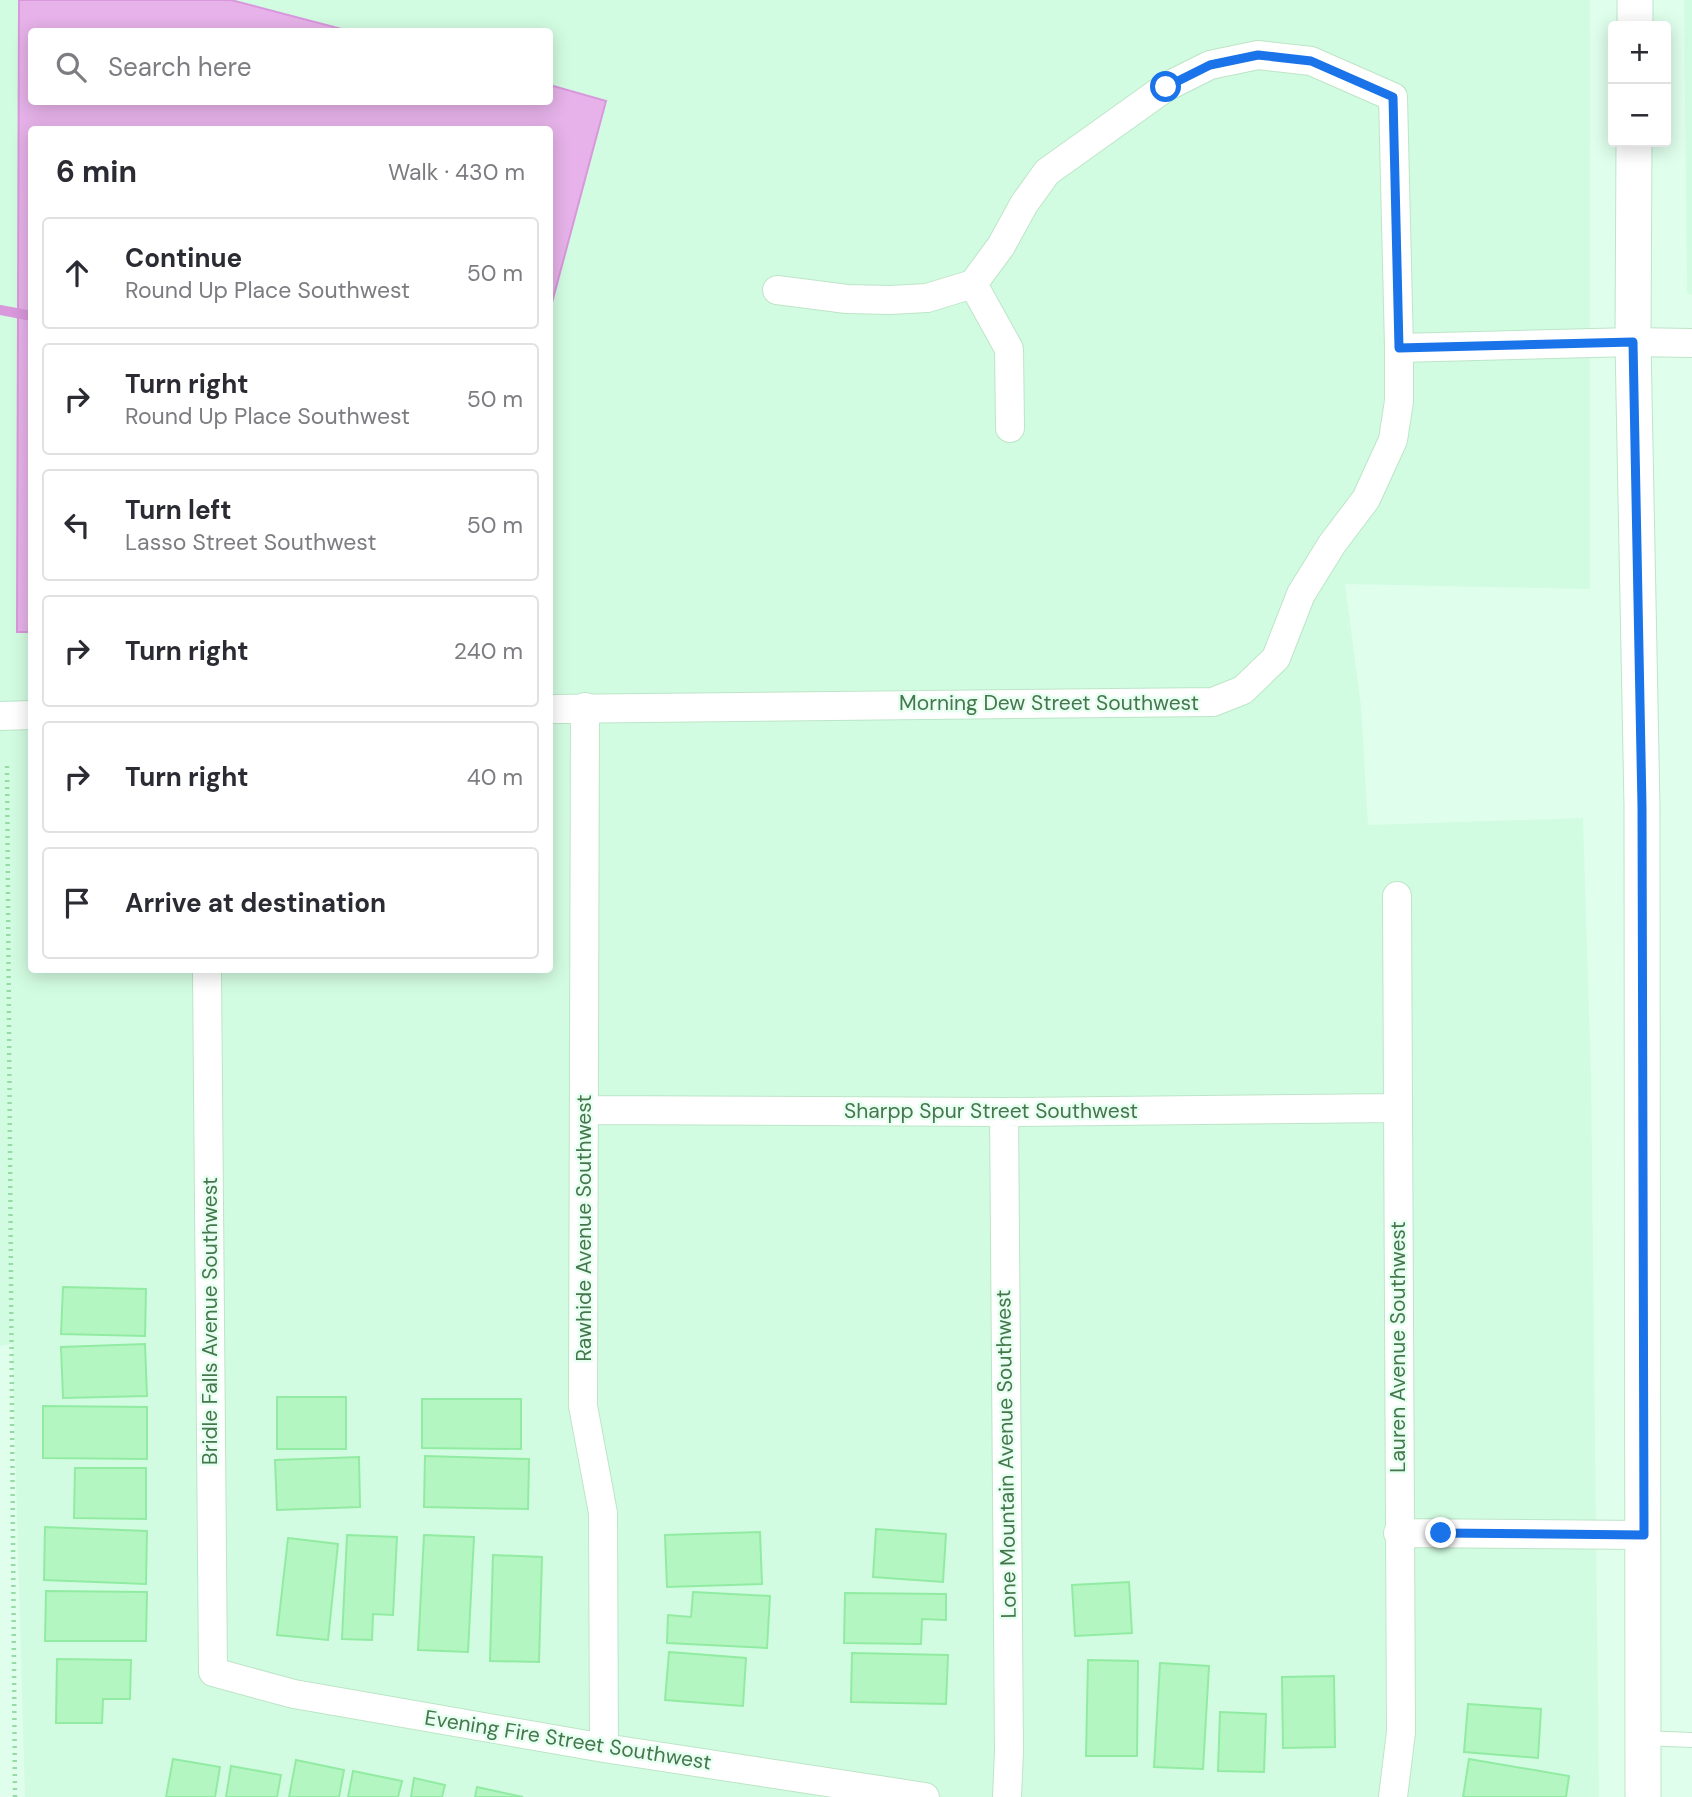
<!DOCTYPE html>
<html lang="en">
<head>
<meta charset="utf-8">
<style>
	body { margin:0; font-family:"DM Sans",sans-serif; background:#f7f7f7; color:#2b2b33 }
	.controls { position:absolute; right:21px; top:21px; display:grid; overflow:hidden; border-radius:7px; box-shadow:0 4px 18px #0003 }
	.controls button { width:63px; height:63px; display:grid; place-items:center; padding:0; border:0; border-bottom:2px solid #e1e1e2; background:#fff; color:#2b2b33; font:35px sans-serif }
	.stop { position:absolute; width:21px; height:21px; margin:-16px; border:5px solid #1a73e8; border-radius:50%; background:#fff }
	.stop.end { background:#1a73e8; border-color:#fff; box-shadow:0 2px 7px #0008 }
	.list { margin:0; padding:0; list-style:none }
	h2 { display:flex; justify-content:space-between; align-items:center; height:91px; margin:0; padding:0 28px; font-size:30px }
	h2 small { font-size:23px; font-weight:400; color:#7c7c81 }
	.list li { display:grid; grid-template-columns:46px 1fr auto; gap:21px; align-items:center; box-sizing:border-box; height:112px; margin:0 14px 14px; padding:0 14px; border:2px solid #e1e1e2; border-radius:7px }
	.list b { display:block; font-size:26px; white-space:nowrap }
	.list p { margin:0; font-size:23px; white-space:nowrap; color:#7c7c81 }
	.list em { font-size:23px; font-style:normal; color:#7c7c81 }
	.icon { flex:none; width:38px; height:38px; fill:none; stroke:currentColor; stroke-width:2; stroke-linecap:round; stroke-linejoin:round }
	.map { position:relative; flex:none; width:1692px; height:1797px; overflow:hidden }
	.search { position:absolute; background:#fff; box-shadow:0 4px 18px #0003; left:28px; top:28px; width:525px; height:77px; display:flex; align-items:center; gap:18px; box-sizing:border-box; padding:0 24px; border-radius:7px; color:#7c7c81; font-size:26px }
	.panel { position:absolute; background:#fff; box-shadow:0 4px 18px #0003; left:28px; top:126px; width:525px; height:847px; border-radius:7px }
	.map>svg:first-child { display:block }
	.residential { fill:#d2fce1; fill-rule:evenodd }
	.water { fill:#e6b2e9; stroke:#d997dc; stroke-width:2 }
	.lines { fill:none; stroke-linecap:round; stroke-linejoin:round }
	.stream { stroke:#d997dc; stroke-width:10 }
	.building { fill:#b4f6c1; stroke:#92eba2; stroke-width:2 }
	.service-casing { stroke:#bde5c7; stroke-width:16 }
	.minor-casing { stroke:#bde5c7; stroke-width:30 }
	.tertiary-casing { stroke:#bde5c7; stroke-width:37 }
	.path { stroke:#97dba4; stroke-width:4.5; stroke-dasharray:2 5; stroke-linecap:butt }
	.service { stroke:#fff; stroke-width:14 }
	.minor { stroke:#fff; stroke-width:28 }
	.tertiary { stroke:#fff; stroke-width:35 }
	.route { stroke:#1a73e8; stroke-width:9 }
	.labels { text-anchor:middle; dominant-baseline:central; stroke-width:5; stroke-linejoin:round; paint-order:stroke }
	.street-label { font-size:21px; fill:#44774c; stroke:#e7fff1 }
</style>
</head>
<body>
<div class="map">
<svg width="1692" height="1797" viewBox="0 0 1692 1797">
	<rect width="100%" height="100%" fill="#dffeec"/>
	<path class="residential" d="M 0,0 L 1590,0 L 1590,589 L 1345,584 L 1361,706 L 1368,825 L 1583,818 L 1591,1075 L 1599,1797 L 25,1797 L 12,1344 L 0,1346 ZM 32,32 L 550,32 L 550,102 L 32,102 ZM 32,130 L 550,130 L 550,970 L 32,970 Z
		M 1684,0 L 1692,0 L 1692,295 L 1687,293 Z"/>
	<path class="water" d="M 19,0 L 231,0 L 349,31 L 32,32 L 32,102 L 550,102 L 550,85 L 606,101 L 550,310 L 550,130 L 32,130 L 31,632 L 17,632 Z"/>
	<g class="lines">
		<path class="stream" d="M 0,310 L 32,316"/>
	</g>
	<path class="building" d="M 63,1287 L 146,1289 L 145,1336 L 61,1334 Z
		M 145,1344 L 147,1396 L 63,1398 L 61,1347 Z
		M 277,1397 L 346,1397 L 346,1449 L 277,1449 Z
		M 422,1399 L 521,1399 L 521,1449 L 422,1448 Z
		M 43,1406 L 147,1407 L 147,1459 L 43,1458 Z
		M 425,1456 L 529,1459 L 528,1509 L 424,1507 Z
		M 359,1457 L 360,1507 L 277,1510 L 275,1460 Z
		M 75,1468 L 146,1468 L 146,1519 L 74,1518 Z
		M 45,1527 L 147,1531 L 146,1584 L 44,1580 Z
		M 876,1529 L 946,1534 L 943,1582 L 873,1577 Z
		M 760,1532 L 762,1584 L 667,1587 L 665,1535 Z
		M 347,1535 L 397,1537 L 393,1615 L 373,1614 L 372,1640 L 342,1639 Z
		M 424,1535 L 474,1537 L 468,1652 L 418,1650 Z
		M 288,1538 L 338,1544 L 328,1640 L 277,1635 Z
		M 493,1555 L 542,1557 L 539,1662 L 490,1661 Z
		M 1129,1582 L 1132,1633 L 1075,1636 L 1072,1585 Z
		M 46,1591 L 147,1592 L 146,1641 L 45,1641 Z
		M 693,1592 L 770,1596 L 767,1648 L 667,1643 L 668,1615 L 691,1617 Z
		M 845,1593 L 946,1594 L 946,1620 L 922,1619 L 921,1644 L 844,1643 Z
		M 669,1652 L 746,1658 L 743,1706 L 665,1700 Z
		M 852,1653 L 948,1655 L 946,1704 L 851,1702 Z
		M 57,1659 L 131,1660 L 130,1699 L 103,1699 L 102,1723 L 56,1723 Z
		M 1088,1660 L 1138,1661 L 1137,1756 L 1086,1756 Z
		M 1160,1663 L 1209,1666 L 1203,1769 L 1154,1767 Z
		M 1334,1676 L 1335,1747 L 1283,1748 L 1282,1677 Z
		M 1468,1704 L 1541,1709 L 1538,1758 L 1464,1752 Z
		M 1220,1712 L 1266,1714 L 1264,1772 L 1218,1771 Z
		M 173,1759 L 220,1767 L 215,1797 L 166,1797 Z
		M 1469,1759 L 1569,1776 L 1566,1797 L 1463,1797 Z
		M 296,1760 L 344,1770 L 339,1797 L 289,1797 Z
		M 231,1766 L 281,1775 L 277,1797 L 226,1797 Z
		M 353,1771 L 402,1781 L 398,1797 L 348,1797 Z
		M 414,1778 L 445,1785 L 442,1797 L 411,1797 Z
		M 477,1787 L 523,1797 L 475,1797 Z"/>
	<g class="lines">
		<defs>
			<path id="service" d="M 1643,1738 L 1692,1740"/>
			<path id="minor" d="M 973,284 L 1009,349 L 1010,428
				M 1399,348 L 1633,342 L 1692,343
				M 585,707 L 583,1406 L 603,1513 L 604,1748
				M 550,709 L 1213,702 L 1243,690 L 1276,658 L 1301,594 L 1332,544 L 1366,499 L 1393,440 L 1399,401 L 1399,348 L 1393,97 L 1311,61 L 1258,55 L 1210,65 L 1166,87 L 1047,172 L 1024,204 L 1001,246 L 973,284 L 927,298 L 890,300 L 847,299 L 777,290
				M 0,716 L 32,715
				M 207,970 L 213,1672 L 294,1694 L 604,1748 L 925,1797
				M 585,1110 L 1004,1112 L 1396,1108
				M 1004,1112 L 1009,1751 L 1007,1797
				M 1398,1533 L 1644,1535
				M 1393,1797 L 1401,1732 L 1397,896"/>
			<path id="tertiary" d="M 1635,26 L 1635,0
				M 1634,142 L 1633,342 L 1642,807 L 1643,1797"/>
		</defs>
		<use href="#service" class="service-casing"/>
		<use href="#minor" class="minor-casing"/>
		<use href="#tertiary" class="tertiary-casing"/>
		<path class="path" d="M 7,766 L 15,1797"/>
		<use href="#service" class="service"/>
		<use href="#minor" class="minor"/>
		<use href="#tertiary" class="tertiary"/>
	</g>
	<g class="lines">
		<path class="route" d="M 1166,87 L 1210,65 L 1258,55 L 1311,61 L 1393,97 L 1399,348 L 1633,342 L 1642,807 L 1644,1535 L 1441,1533"/>
	</g>
	<g class="labels">
		<g class="street-label">
			<text x="1049" y="703">Morning Dew Street Southwest</text>
			<text x="991" y="1111">Sharpp Spur Street Southwest</text>
			<text transform="translate(584 1228) rotate(-90)">Rawhide Avenue Southwest</text>
			<text transform="translate(210 1321) rotate(-90)">Bridle Falls Avenue Southwest</text>
			<text transform="translate(1398 1347) rotate(-90)">Lauren Avenue Southwest</text>
			<text transform="translate(1006 1454) rotate(-91)">Lone Mountain Avenue Southwest</text>
			<text transform="translate(568 1740) rotate(9)">Evening Fire Street Southwest</text>
		</g>
	</g>
</svg>
<div class="controls">
<button>+</button>
<button>−</button>
</div>
<div class="stop" style="left:1166px;top:87px"></div>
<div class="stop end" style="left:1441px;top:1533px"></div>
<div class="search"><svg class="icon" aria-label="search" viewBox="0 0 24 24"><circle cx="10" cy="10" r="6"/><path d="M15 15l6 6"/></svg>Search here</div>
<section class="panel">
<h2>6 min<small>Walk · 430 m</small></h2>
<ul class="list">
<li><svg class="icon" aria-label="ahead" viewBox="0 0 24 24"><path d="M12 20V5M6 11l6-6 6 6"/></svg><div><b>Continue</b><p>Round Up Place Southwest</p></div><em>50 m</em></li>
<li><svg class="icon" aria-label="right" viewBox="0 0 24 24"><path d="M7 20v-9h11M14 6l5 5-5 5"/></svg><div><b>Turn right</b><p>Round Up Place Southwest</p></div><em>50 m</em></li>
<li><svg class="icon" aria-label="left" viewBox="0 0 24 24"><path d="M17 20v-9H6M10 6l-5 5 5 5"/></svg><div><b>Turn left</b><p>Lasso Street Southwest</p></div><em>50 m</em></li>
<li><svg class="icon" aria-label="right" viewBox="0 0 24 24"><path d="M7 20v-9h11M14 6l5 5-5 5"/></svg><div><b>Turn right</b></div><em>240 m</em></li>
<li><svg class="icon" aria-label="right" viewBox="0 0 24 24"><path d="M7 20v-9h11M14 6l5 5-5 5"/></svg><div><b>Turn right</b></div><em>40 m</em></li>
<li><svg class="icon" aria-label="arrive" viewBox="0 0 24 24"><path d="M6 21V4h12l-3 4 3 4H6"/></svg><div><b>Arrive at destination</b></div></li>
</ul>
</section>
</div>
</body>
</html>
